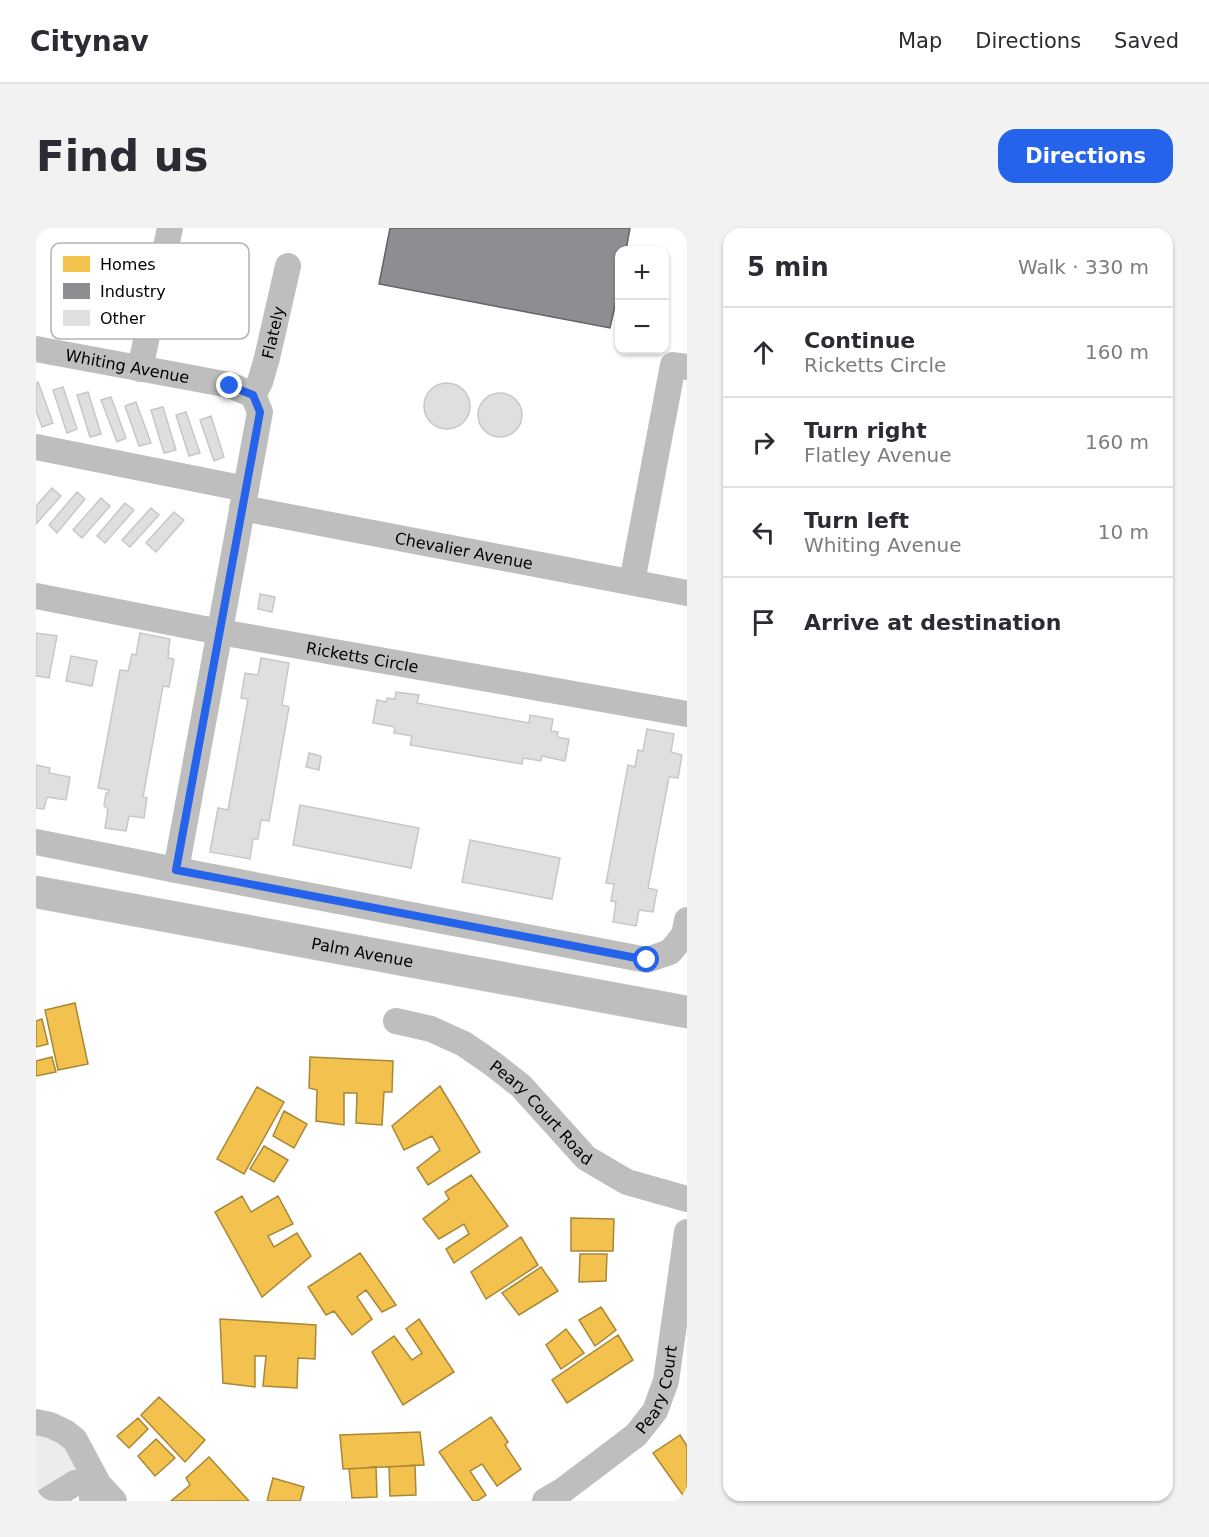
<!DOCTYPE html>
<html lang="en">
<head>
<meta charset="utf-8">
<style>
	body { margin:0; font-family:"DejaVu Sans",sans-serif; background:#f2f2f3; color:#2b2b33 }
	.controls { position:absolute; right:18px; top:18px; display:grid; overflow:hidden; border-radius:12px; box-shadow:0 2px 4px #0004 }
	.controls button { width:54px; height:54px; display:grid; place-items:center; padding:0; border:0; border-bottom:2px solid #e1e1e2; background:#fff; color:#2b2b33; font:30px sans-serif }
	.stop { position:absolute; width:18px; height:18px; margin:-14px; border:4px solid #2563eb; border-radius:50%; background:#fff }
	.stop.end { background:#2563eb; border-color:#fff; box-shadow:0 2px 6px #0008 }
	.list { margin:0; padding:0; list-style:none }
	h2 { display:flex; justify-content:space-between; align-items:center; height:78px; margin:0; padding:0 24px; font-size:26px }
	h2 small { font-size:20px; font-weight:400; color:#7c7c81 }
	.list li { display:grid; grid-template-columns:39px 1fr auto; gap:18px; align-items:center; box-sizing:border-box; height:90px; padding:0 24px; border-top:2px solid #e1e1e2 }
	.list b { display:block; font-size:22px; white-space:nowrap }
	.list p { margin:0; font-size:20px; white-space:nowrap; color:#7c7c81 }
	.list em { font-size:20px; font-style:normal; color:#7c7c81 }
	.icon { flex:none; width:33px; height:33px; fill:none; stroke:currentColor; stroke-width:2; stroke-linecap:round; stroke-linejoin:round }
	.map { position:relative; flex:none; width:651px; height:1273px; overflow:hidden; border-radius:18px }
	header { display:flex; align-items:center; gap:36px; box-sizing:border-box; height:84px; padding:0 30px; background:#fff; border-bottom:2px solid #e1e1e2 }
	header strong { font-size:28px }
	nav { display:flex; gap:33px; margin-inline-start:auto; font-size:21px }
	.intro { display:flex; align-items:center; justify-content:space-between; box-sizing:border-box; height:144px; padding:0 36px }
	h1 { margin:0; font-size:42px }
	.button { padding:15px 27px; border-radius:18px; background:#2563eb; color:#fff; font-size:21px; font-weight:700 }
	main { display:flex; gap:36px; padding:0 36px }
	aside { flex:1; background:#fff; border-radius:18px; box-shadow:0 2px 4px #0004 }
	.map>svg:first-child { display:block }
	.green { fill:#ececec }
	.homes { fill:#f2c14e; stroke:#a98737; stroke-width:1.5 }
	.industry { fill:#8d8d92; stroke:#636366; stroke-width:1.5 }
	.building { fill:#dfdfdf; stroke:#c7c7c7; stroke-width:1.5 }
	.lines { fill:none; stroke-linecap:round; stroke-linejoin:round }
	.major-casing { stroke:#dbdbdb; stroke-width:33 }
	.minor { stroke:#bebebe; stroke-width:26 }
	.major { stroke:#bebebe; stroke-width:32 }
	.route { stroke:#2563eb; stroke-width:8 }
	.labels { text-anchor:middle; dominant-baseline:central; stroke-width:6; stroke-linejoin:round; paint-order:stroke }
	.street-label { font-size:16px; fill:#000; stroke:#fff }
	.key { fill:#fff; stroke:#b2b2b2; stroke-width:1.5 }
	.key-label { font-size:16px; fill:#000 }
</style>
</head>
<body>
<header>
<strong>Citynav</strong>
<nav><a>Map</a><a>Directions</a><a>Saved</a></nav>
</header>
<div class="intro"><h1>Find us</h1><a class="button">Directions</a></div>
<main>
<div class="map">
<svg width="651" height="1273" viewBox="0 0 651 1273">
	<rect width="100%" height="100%" fill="#fff"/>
	<path class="green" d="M 0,1200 L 25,1209 L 41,1238 L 36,1247 L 0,1272 Z"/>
	<path class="homes" d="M 39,775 L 52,836 L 22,842 L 9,782 Z
		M 6,791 L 12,816 L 0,819 L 0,793 Z
		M 16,829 L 20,844 L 0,848 L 0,833 Z
		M 274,829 L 357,833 L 356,864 L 348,864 L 346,897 L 320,895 L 321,865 L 308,865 L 308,897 L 280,893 L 281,862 L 273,860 Z
		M 404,858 L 444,924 L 392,957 L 381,940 L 404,922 L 396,908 L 368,922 L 356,898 Z
		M 221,859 L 248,874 L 208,946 L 181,931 Z
		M 248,883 L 271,896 L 258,920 L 237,908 Z
		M 228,918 L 252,932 L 238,954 L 214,941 Z
		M 435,947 L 472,998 L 418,1035 L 410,1021 L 433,1006 L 428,996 L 403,1011 L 387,991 L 413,971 L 409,964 Z
		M 206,968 L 215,984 L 242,968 L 257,996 L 232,1008 L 238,1019 L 261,1005 L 275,1028 L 226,1069 L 179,984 Z
		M 535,990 L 578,991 L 577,1023 L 535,1023 Z
		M 485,1009 L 502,1037 L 450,1071 L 435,1044 Z
		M 324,1025 L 360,1077 L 346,1084 L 330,1062 L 321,1069 L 336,1091 L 316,1107 L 298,1083 L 290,1087 L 272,1059 Z
		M 544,1026 L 571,1026 L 570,1053 L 543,1054 Z
		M 505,1039 L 522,1063 L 483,1087 L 466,1065 Z
		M 565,1079 L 580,1102 L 559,1118 L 543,1092 Z
		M 184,1091 L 280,1097 L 279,1131 L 262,1130 L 261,1160 L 227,1158 L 230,1128 L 219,1128 L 219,1159 L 187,1155 Z
		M 383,1091 L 418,1144 L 367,1177 L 336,1124 L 358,1108 L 376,1132 L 386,1125 L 370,1101 Z
		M 530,1101 L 548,1125 L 525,1141 L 510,1117 Z
		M 582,1107 L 597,1132 L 531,1175 L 516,1152 Z
		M 123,1169 L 169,1212 L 149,1234 L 105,1187 Z
		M 455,1189 L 472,1214 L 469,1217 L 485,1241 L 461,1258 L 446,1236 L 434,1243 L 450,1267 L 441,1273 L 437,1273 L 403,1224 Z
		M 102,1190 L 112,1201 L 93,1220 L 81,1208 Z
		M 384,1204 L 388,1237 L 307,1241 L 304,1207 Z
		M 644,1207 L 651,1218 L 651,1273 L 617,1225 Z
		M 120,1211 L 139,1230 L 119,1248 L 102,1228 Z
		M 173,1229 L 213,1273 L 135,1273 L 154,1257 L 150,1250 Z
		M 379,1237 L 380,1267 L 354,1268 L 353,1239 Z
		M 340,1239 L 341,1269 L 316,1270 L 313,1241 Z
		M 237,1250 L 268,1259 L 264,1273 L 231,1273 Z"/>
	<path class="industry" d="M 354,0 L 594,0 L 590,22 L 584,22 L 584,55 L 574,100 L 343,56 Z"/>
	<path class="building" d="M 2,154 L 17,195 L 6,199 L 0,183 L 0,155 Z
		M388 178a23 23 0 1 1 46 0a23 23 0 1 1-46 0Z
		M 27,159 L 41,201 L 31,205 L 17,162 Z
		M 52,164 L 65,206 L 54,209 L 41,167 Z
		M442 187a22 22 0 1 1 44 0a22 22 0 1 1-44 0Z
		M 75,169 L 90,210 L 81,214 L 65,172 Z
		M 100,174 L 115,215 L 103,218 L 89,178 Z
		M 127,179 L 140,222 L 128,225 L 115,182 Z
		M 150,184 L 164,225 L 153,228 L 140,187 Z
		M 175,188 L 188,229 L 178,233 L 164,192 Z
		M 16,260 L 25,268 L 0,296 L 0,278 Z
		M 41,264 L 49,271 L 21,305 L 13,297 Z
		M 65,270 L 74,278 L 46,310 L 37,302 Z
		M 89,275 L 98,282 L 69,315 L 61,308 Z
		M 115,280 L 123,287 L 94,319 L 86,312 Z
		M 138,284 L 148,292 L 120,324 L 110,315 Z
		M 224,366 L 239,369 L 236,384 L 222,381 Z
		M 0,405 L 21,408 L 13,450 L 0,448 Z
		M 104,405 L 134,411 L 132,424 L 133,424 L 132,430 L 138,431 L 133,459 L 127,458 L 107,569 L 111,570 L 108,590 L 93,588 L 90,603 L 69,600 L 72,581 L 68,578 L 70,565 L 72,565 L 73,562 L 62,560 L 84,442 L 92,443 L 96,426 L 100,427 Z
		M 35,428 L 61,433 L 56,458 L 30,453 Z
		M 225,430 L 253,435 L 246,477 L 253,479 L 233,593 L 225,592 L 222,611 L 217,611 L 214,631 L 174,624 L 182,580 L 192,582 L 212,471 L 205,470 L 209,445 L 222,447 Z
		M 360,464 L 383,467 L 381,475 L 488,494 L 493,495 L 494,487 L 517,491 L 515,503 L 522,504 L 521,509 L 533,511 L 529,533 L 506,528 L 505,533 L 487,530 L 486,536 L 374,517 L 376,508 L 358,505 L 359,499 L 337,495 L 341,472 L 350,474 L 351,470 L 359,471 Z
		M 611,501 L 638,506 L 635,524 L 646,527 L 642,550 L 633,549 L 612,660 L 621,662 L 617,684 L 603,682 L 600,698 L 577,694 L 580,674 L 575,673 L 578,656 L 570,655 L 592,537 L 599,539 L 602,522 L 607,523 Z
		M 273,525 L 285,528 L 283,542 L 270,539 Z
		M 0,537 L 14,540 L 13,545 L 34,549 L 30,572 L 11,569 L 8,581 L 0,580 Z
		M 264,577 L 383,600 L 375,640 L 257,617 Z
		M 434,612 L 524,630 L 516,671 L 426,654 Z"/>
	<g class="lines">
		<defs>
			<g id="major">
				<path id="s7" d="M 0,664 L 651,784"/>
			</g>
		</defs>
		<use href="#major" class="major-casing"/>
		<g class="minor">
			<path id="s1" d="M 0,121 L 194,157 L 217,167"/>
			<path d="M 104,141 L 134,0"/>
			<path id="s2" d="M 217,167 L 224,154 L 231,130 L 252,38"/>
			<path d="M 0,219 L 210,261"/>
			<path id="s3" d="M 206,280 L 651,365"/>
			<path d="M 596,354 L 637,137 L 651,139"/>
			<path id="s4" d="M 0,368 L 184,404 L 651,486"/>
			<path d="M 0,614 L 140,642 L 611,732 L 634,724 L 648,707 L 651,692"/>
			<path d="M 140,642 L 224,184 L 217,167"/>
			<path id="s5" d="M 360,793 L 395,801 L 428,816 L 457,836 L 485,858 L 550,930 L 591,954 L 651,971"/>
			<path d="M 0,1194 L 14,1197 L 29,1204 L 39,1212 L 63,1257 L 78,1273"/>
			<path d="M 10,1273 L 39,1255 L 63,1257 L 56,1270"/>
			<path id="s6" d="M 509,1273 L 526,1263 L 600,1207 L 619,1183 L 630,1153 L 651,1004"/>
		</g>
		<use href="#major" class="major"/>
	</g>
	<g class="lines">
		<path class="route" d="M 194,158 L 217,167 L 224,184 L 140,642 L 611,732"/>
	</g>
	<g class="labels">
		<g class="street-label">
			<text stroke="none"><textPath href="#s2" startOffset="66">Flately</textPath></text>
			<text stroke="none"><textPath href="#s1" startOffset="93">Whiting Avenue</textPath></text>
			<text stroke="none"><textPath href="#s3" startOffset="226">Chevalier Avenue</textPath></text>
			<text stroke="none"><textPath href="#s4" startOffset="332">Ricketts Circle</textPath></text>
			<text stroke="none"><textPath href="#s7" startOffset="332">Palm Avenue</textPath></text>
			<text stroke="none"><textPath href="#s5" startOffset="176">Peary Court Road</textPath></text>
			<text stroke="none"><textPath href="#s6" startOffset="164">Peary Court</textPath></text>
		</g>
	</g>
	<rect x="15" y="15" width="198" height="96" rx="9" class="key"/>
	<rect x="27" y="28" width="27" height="16" fill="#f2c14e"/>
	<rect x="27" y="55" width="27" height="16" fill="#8d8d92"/>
	<rect x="27" y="82" width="27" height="16" fill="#dfdfdf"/>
	<g class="key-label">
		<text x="64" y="42">Homes</text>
		<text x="64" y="69">Industry</text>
		<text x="64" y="96">Other</text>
	</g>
</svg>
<div class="controls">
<button>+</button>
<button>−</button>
</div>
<div class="stop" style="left:611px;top:732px"></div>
<div class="stop end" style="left:194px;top:158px"></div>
</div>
<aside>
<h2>5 min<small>Walk · 330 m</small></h2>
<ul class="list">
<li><svg class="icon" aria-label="ahead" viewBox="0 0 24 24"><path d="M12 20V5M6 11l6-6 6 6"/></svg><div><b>Continue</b><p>Ricketts Circle</p></div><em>160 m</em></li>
<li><svg class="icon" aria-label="right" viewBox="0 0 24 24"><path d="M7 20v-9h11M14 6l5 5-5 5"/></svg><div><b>Turn right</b><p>Flatley Avenue</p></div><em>160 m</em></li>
<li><svg class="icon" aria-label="left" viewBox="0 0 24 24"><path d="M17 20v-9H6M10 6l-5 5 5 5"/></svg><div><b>Turn left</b><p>Whiting Avenue</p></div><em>10 m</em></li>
<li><svg class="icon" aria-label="arrive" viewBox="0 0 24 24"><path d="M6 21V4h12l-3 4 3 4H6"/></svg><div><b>Arrive at destination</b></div></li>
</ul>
</aside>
</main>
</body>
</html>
